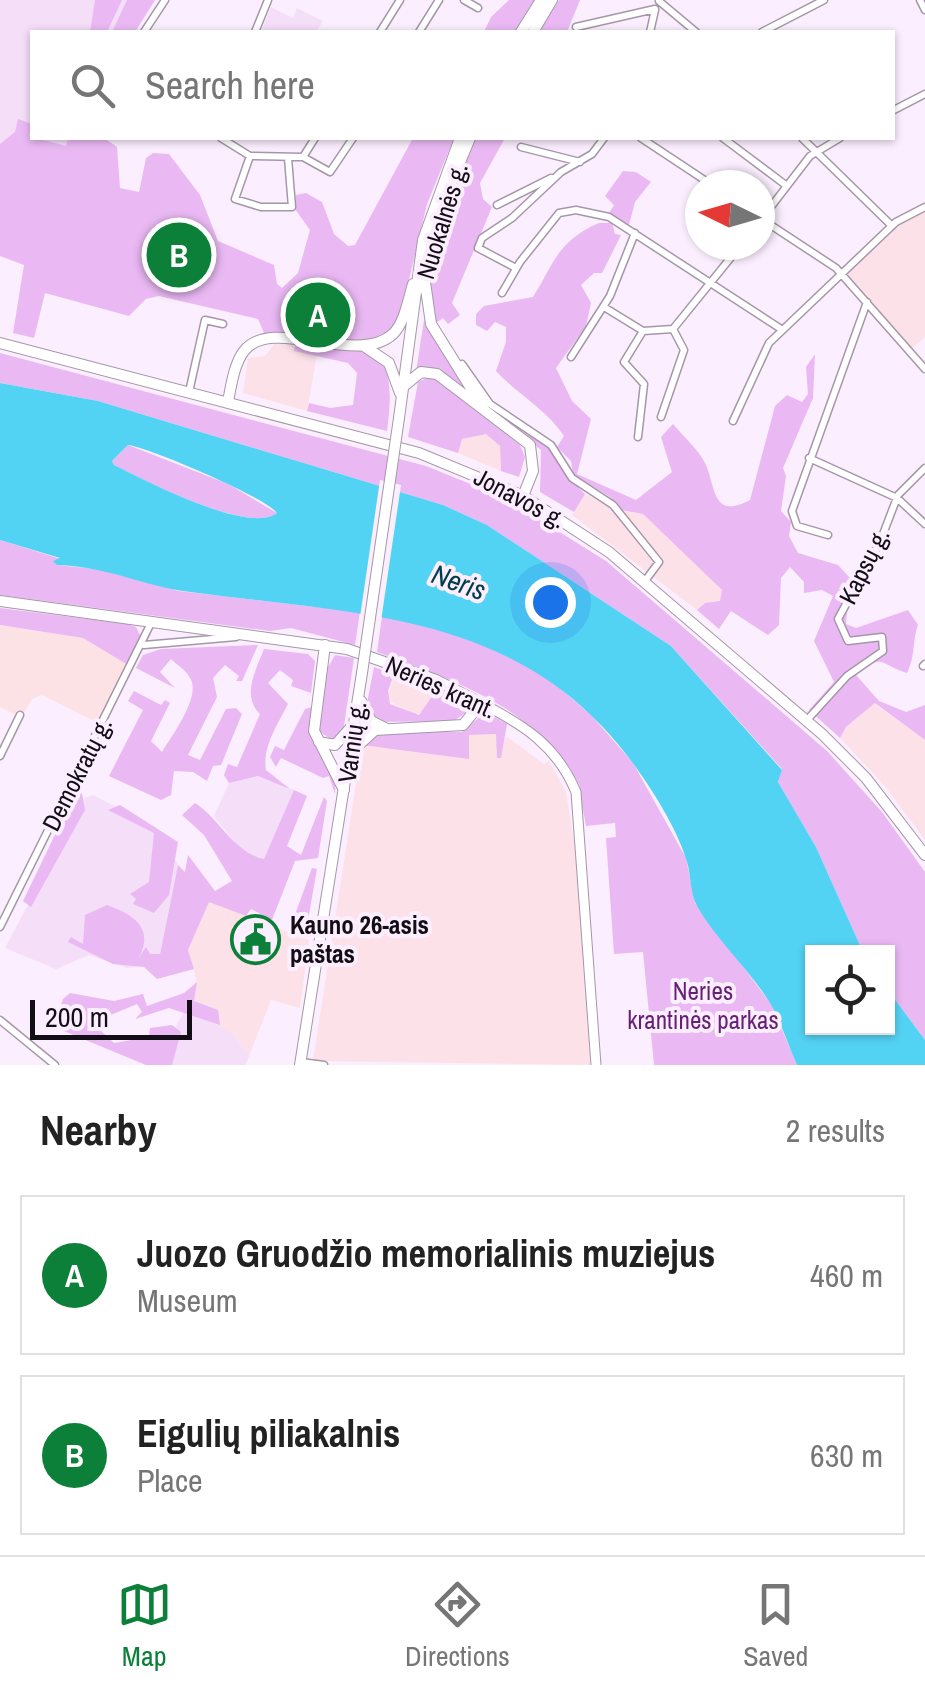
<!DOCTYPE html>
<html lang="en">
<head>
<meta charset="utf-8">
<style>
	body { margin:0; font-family:"Archivo Narrow",sans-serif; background:#f2f2f2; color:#222 }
	.controls { position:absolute; right:30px; bottom:30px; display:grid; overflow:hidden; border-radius:0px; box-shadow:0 2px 8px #0004 }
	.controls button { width:90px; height:90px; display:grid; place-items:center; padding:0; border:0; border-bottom:2px solid #e0e0e0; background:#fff; color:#222; font:50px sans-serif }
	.compass { position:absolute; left:685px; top:170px; width:90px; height:90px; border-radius:50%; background:#fff; box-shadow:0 2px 8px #0004; rotate:275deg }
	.scale { position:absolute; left:30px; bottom:25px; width:162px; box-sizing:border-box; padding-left:10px; border:5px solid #130e15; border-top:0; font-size:28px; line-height:35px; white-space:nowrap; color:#130e15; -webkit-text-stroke:8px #fbeefe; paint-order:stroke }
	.you { position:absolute; left:550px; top:602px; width:35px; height:35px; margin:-25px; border:8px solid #fff; border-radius:50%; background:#1a73e8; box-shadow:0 0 0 15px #1a73e833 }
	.badge { display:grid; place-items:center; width:65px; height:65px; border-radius:50%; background:#0c8038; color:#fff; font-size:32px; font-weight:700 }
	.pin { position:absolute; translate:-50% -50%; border:5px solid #fff; box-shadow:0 2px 10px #0006 }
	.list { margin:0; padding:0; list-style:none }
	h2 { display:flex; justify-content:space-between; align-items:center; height:130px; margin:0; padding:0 40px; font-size:42px }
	h2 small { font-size:32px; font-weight:400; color:#767676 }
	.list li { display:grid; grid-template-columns:65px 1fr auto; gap:30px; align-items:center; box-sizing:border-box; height:160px; margin:0 20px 20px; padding:0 20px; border:2px solid #e0e0e0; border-radius:0px }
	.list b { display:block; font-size:38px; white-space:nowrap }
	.list p { margin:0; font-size:32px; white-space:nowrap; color:#767676 }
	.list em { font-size:32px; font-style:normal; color:#767676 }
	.icon { flex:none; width:55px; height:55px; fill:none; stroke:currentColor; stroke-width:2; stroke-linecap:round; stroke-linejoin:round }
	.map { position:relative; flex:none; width:925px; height:1065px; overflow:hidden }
	.search { position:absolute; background:#fff; box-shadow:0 2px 8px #0004; left:30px; right:30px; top:30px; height:110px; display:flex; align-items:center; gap:25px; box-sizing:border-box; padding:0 35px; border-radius:0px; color:#767676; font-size:38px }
	.sheet { height:490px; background:#fff }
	nav { display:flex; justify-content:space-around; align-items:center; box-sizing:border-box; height:140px; border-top:2px solid #e0e0e0; background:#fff; font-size:28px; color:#767676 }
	nav a { display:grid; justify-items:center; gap:5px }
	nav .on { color:#0c8038 }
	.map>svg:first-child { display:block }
	.commercial { fill:#fce2e8 }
	.industrial { fill:#fce2e5 }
	.built { fill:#f4def8 }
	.green { fill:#eab9f4 }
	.water { fill:#53d3f4; fill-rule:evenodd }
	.pier { fill:#fbeefe }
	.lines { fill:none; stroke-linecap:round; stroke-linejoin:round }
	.minor-casing { stroke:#a696a9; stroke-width:9 }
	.secondary-casing { stroke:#a696a9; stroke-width:11 }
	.primary-casing { stroke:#a696a9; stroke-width:12 }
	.minor { stroke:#fff; stroke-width:6 }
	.secondary { stroke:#fff; stroke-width:9 }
	.primary { stroke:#fff; stroke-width:10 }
	.primary-bridge-casing { stroke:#a696a9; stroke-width:12; stroke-linecap:butt }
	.primary-bridge { stroke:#fff; stroke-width:10 }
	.labels { text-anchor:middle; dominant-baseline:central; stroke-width:8; stroke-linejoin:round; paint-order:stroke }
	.street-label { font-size:25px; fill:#130e15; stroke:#fbeefe }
	.poi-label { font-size:25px; font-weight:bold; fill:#130e15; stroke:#fbeefe; text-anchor:start }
	.park-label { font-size:25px; fill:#661f74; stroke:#fbeefe }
	.water-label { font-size:28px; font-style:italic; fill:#003d4a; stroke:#fbeefe }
</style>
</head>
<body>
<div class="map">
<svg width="925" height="1065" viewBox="0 0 925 1065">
	<rect width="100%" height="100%" fill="#fbeefe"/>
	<path class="commercial" d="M 925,211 L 925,337 L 911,349 L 846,274 L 899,225 Z
		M 275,343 L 295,345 L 295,351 L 317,355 L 307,411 L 243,393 L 248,358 L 265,356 Z
		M 477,433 L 487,434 L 500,446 L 501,471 L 458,453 L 461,439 Z
		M 585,494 L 615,510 L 643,514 L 722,590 L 720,601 L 705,603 L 697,610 L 572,515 Z
		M 394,674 L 435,690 L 424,712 L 414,715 L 387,700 Z
		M 874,703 L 925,740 L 925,840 L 885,786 L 840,738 L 846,727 Z
		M 506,736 L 544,764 L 549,761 L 566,792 L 579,873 L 592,1065 L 313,1061 L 362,745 L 497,758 Z
		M 209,901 L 309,940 L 300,1008 L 271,1000 L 249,1056 L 231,1032 L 185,1009 L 197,982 L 188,950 Z"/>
	<path class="industrial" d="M 0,625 L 83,638 L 128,665 L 98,723 L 42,695 L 32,699 L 24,713 L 18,710 L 16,715 L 0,707 Z
		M 497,734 L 497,758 L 469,759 L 468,735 Z"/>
	<path class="built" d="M 0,0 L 155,0 L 135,32 L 32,32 L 32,138 L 93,138 L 0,218 Z
		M 271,7 L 293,18 L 297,8 L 323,21 L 316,32 L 261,32 Z
		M 258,776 L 294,790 L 294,797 L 264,859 L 244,854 L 214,816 L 229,783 Z
		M 93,795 L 157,828 L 178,865 L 158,964 L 127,968 L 89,955 L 56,969 L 5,948 L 85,798 Z
		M 185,1009 L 231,1032 L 249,1056 L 245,1065 L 166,1065 L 162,1054 Z"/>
	<path class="green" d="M 95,0 L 122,0 L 107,32 L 90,32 Z
		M 127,0 L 155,0 L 135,32 L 112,32 Z
		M 509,0 L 536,0 L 516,32 L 484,32 L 491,17 Z
		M 559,0 L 580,0 L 567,32 L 539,32 Z
		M 18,119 L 32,124 L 29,136 L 66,146 L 68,138 L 104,138 L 117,147 L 120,188 L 139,192 L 146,158 L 153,153 L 169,154 L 200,195 L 218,241 L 274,265 L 277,284 L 282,288 L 298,273 L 310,230 L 295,209 L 296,195 L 306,193 L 322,202 L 334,234 L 348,246 L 355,245 L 413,138 L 454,138 L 427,204 L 399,322 C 370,355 305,337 265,335 L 258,319 L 159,296 L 146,299 L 129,316 L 45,293 L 34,338 L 13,333 L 24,265 L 0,256 L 0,144 L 15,132 Z
		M 476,138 L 505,138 L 480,183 L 483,199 L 492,207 L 452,303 L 460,315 L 448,324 L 443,318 L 433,325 C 423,261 447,196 476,138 Z
		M 623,171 L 636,172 L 651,182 L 635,202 L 629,225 L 609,213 L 614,205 L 605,196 Z
		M 599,223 L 612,223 L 615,234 L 621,235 L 602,273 L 594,273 L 581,285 L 591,303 L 586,326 L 556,368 L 572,401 L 591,419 L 577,474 L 636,500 L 672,472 L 661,437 L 673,424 C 683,436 698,449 705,463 C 716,485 711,521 750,500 L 775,406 L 787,395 L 802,402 L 808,394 L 806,367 L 815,354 L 813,398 L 783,468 L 786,476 L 781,511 L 791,522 L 789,536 L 798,553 L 838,565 L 850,578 L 846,624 L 856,628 L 908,610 L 918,625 C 912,641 916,655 907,673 C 879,664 883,652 856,675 L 879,701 L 906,712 L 925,705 L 925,740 L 875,703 L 846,727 L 840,738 L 809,710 L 834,682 L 814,641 L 833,596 L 822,590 L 804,593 L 804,582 L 790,567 L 781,578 L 779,625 L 768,635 L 731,611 L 719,629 L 697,610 L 705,603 L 720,601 L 722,590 L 643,514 L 621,510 L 610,497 L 573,474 L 571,461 L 557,447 L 564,436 C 545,408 518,395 496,371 L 506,342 L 506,327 L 495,322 L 487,331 L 476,325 L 476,314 L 484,306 L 533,297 C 554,264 557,241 599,223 Z
		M 424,320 L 474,401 L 439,372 L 416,372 Z
		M 295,345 C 373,350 399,341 387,431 L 307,411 L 309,403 L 330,408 L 353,405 L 357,373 L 348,363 L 294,351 Z
		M 451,352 L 488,406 L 549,445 L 564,473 L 585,494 L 574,512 L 540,492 L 541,450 L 489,409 Z
		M 0,353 L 426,466 L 505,498 L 606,561 L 827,751 L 882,812 L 925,872 L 925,1040 L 888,990 L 888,952 L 863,952 L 816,847 L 778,782 L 782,769 L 671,646 L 487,525 L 443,505 L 98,401 L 0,383 Z
		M 431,376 L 520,445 L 525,457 L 519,477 L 501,471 L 500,446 L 486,434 L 462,439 L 458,453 L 408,437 L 418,382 Z
		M 128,445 L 228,484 L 277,513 C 249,535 144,480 114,465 L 112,461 Z
		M 0,540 L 64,560 L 57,565 L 122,572 L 178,591 L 360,612 L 355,645 L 291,628 L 270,631 L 0,595 Z
		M 0,608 L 127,624 L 136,627 L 141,637 L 128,665 L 83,638 L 0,625 Z
		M 382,616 L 423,624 L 493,647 L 542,673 L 591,715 L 633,763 L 686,858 L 695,903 L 771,1004 L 797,1065 L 654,1065 L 643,952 L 614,954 L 606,838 L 616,837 L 615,823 L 586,826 C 570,718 468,686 377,652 Z
		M 258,645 L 242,681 L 236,681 L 239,676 L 225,665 L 213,678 L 217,697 L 188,755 L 200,760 L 226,709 L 236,708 L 242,714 L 221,765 L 213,766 L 207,781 L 193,772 L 174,771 L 171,795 L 161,800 L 109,776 L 143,710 L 128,701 L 134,691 L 161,705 L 165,700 L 170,703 L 151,741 L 162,752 C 171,737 202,696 190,678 C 186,670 177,665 171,659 L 160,672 L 175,688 L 136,668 L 143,655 L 161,649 Z
		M 264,649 L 308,654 L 315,661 L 311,693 L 291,686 L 293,680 L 280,670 L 268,683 L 288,704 C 278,724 262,747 266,770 L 290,789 L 258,776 L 229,783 L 224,775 L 228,764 L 237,767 L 260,714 C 241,696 256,670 264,649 Z
		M 335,655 L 354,658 L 343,733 L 334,742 L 318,730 L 327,669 Z
		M 374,667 L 394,674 L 388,691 L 390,704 L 419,715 L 438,688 L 464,700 L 467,712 L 454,721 L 379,722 L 367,703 Z
		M 312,707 C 307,744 339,764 335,794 L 329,776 L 323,778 L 281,758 L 276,767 L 270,757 L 275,746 L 284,750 L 305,709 Z
		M 485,712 L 507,724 L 501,758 L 497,758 L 496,734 L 469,735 L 469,759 L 362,745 L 383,732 L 462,732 Z
		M 80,783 L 85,810 L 31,907 L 23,901 Z
		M 294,790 L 307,796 L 287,846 L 301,855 L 324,797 L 327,801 L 318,858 L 295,861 L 272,920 L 251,909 L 246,916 L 209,902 L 188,950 L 194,969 L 157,979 L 144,967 L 113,964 L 68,942 L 71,937 L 83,944 L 85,915 L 107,905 C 135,915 155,929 138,959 L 146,947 L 150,954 L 160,954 L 178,865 L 185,872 L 188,855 L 215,891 L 232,881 L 204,835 L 182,815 L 195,803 C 221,820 233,852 264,859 Z
		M 120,805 L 178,842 L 169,895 L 154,913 L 133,904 L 136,899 L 130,894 L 149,882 L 154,833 L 108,810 Z
		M 312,868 L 317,869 L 305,937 L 289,931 Z
		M 197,982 L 194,1001 L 218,1010 L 220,1025 L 169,1008 L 135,1019 L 142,1012 L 137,1004 L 101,1019 L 100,1030 L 114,1043 L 149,1037 L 150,1028 L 172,1025 L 181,1032 L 172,1065 L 146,1065 L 54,1027 L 63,999 L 70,993 L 114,1001 L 143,994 L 147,1006 L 184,993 Z"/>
	<path class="water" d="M 0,383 L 98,401 L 443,505 L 487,525 L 671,646 L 782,770 L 778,782 L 816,847 L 863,952 L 812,952 L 812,1028 L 888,1028 L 888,990 L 925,1040 L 925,1065 L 797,1065 C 788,1045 781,1022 770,1003 C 749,969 717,941 697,906 C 690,893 691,875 687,862 C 678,830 652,789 632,762 C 521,611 358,615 190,592 C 142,586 110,567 57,565 L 53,561 L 60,558 L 0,540 ZM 128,445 C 148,447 267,498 277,513 C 248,535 145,480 114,465 L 112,461 Z"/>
	<path class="pier" d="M 380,480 L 401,485 L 381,621 L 360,617 Z"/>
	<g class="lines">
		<defs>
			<path id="minor" d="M 464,0 L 478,8
				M 920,0 L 925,10
				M 659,1 L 696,32
				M 576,27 L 655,9
				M 144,32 L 165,0
				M 255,32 L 268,0
				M 380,32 L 400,0
				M 419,32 L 439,0
				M 650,32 L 655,10
				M 762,32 L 824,0
				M 892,111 L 925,94
				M 221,138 L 250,156 L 303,157 L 330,172 L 353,138
				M 641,138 L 712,185
				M 723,138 L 787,186
				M 802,138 L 892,226
				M 521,147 L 580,162
				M 250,156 L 235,199 L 261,207 L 292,207 L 288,158
				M 303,157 L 315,138
				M 497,205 L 551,178
				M 760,218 L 836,268 L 925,369
				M 760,221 L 810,156 L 840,138
				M 516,268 L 478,248 L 482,238 L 512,218 L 561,172 L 592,154 L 604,138
				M 502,293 L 520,262 L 559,213 L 576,210 L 609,217 L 781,329
				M 604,307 L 643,331 L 673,329 L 741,245
				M 571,357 L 610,296 L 635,233
				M 462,364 L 490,404 L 551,445 L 572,478 L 613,505 L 659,562 L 645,581
				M 189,392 L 205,320 L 223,324
				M 661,417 L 684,350 L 673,329
				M 733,421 L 769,343 L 896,222 L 925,207
				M 638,437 L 644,384 L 624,362 L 643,331
				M 809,458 L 897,498 L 925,524
				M 828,535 L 797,526 L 792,511 L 867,302
				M 144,645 L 236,637
				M 923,666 L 925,664
				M 807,720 L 847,676 L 883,651 L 882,637 L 848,641 L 838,619 L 880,542 L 898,495 L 925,468
				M 0,756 L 20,715
				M 0,927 L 152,621
				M 0,1020 L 55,1065
				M 301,1062 L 324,1065"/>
			<path id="secondary" d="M 481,703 C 524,725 557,746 576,792 L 596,1065"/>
			<path id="primary" d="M 521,32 L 541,0
				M 533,32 L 552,0
				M 425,282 L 431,324 L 484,409
				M 421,288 L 443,203 L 470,138
				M 0,343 L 419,453 L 523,496 L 609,552 L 822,734 L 866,778 L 925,855
				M 364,346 L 389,363 L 400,393
				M 405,385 L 421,372 L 437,374 L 530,445 L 533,471 L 523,496
				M 228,402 C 231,386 234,364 244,351 C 272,315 357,367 393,334 C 405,322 408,300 413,284
				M 399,418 L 423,240 L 460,138
				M 0,601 L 347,649 L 436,680 L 481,703 L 463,725 L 375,730 L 351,752
				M 325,645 L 314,731 L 344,790
				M 361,701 L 371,721 L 385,728
				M 319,742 L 335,745 L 354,724
				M 300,1065 L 362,673"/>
		</defs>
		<use href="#minor" class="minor-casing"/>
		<use href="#secondary" class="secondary-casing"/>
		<use href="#primary" class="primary-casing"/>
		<use href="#minor" class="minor"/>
		<use href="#secondary" class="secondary"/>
		<use href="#primary" class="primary"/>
		<defs>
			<path id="primary-bridge" d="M 362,673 L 399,418"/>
		</defs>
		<use href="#primary-bridge" class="primary-bridge-casing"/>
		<use href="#primary-bridge" class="primary-bridge"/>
	</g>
	<defs>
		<symbol id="civic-ring" viewBox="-11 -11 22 22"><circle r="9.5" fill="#fbeefe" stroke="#0c8038" stroke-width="1.5"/><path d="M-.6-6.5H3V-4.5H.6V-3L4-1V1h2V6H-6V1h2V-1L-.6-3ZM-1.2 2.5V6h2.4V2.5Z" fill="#0c8038"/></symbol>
	</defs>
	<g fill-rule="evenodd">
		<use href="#civic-ring" x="228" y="912" width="55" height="55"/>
	</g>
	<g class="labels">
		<g class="street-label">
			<text transform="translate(442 221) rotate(-73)">Nuokalnės g.</text>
			<text transform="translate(520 498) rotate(28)">Jonavos g.</text>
			<text transform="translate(864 566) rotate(-63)">Kapsų g.</text>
			<text transform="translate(441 687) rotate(24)">Neries krant.</text>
			<text transform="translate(352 742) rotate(-82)">Varnių g.</text>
			<text transform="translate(77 774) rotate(-63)">Demokratų g.</text>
		</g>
		<g class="poi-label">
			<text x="290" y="925">Kauno 26-asis<tspan x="290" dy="29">paštas</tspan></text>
		</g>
		<g class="park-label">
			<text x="703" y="991">Neries<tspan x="703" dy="29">krantinės parkas</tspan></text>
		</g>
		<g class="water-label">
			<text transform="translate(459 582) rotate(20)">Neris</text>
		</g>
	</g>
</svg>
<div class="controls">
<button><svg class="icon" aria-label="locate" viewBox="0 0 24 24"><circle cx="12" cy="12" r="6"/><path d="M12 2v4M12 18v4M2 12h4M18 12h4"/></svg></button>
</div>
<svg class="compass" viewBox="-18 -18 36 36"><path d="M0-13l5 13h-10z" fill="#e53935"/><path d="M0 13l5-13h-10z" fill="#767676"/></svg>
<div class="scale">200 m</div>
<div class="you"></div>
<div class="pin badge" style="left:318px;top:315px">A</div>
<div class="pin badge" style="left:179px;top:255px">B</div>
<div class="search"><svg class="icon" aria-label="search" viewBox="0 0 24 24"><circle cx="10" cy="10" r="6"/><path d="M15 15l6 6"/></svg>Search here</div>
</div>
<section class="sheet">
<h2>Nearby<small>2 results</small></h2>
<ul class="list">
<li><span class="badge">A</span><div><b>Juozo Gruodžio memorialinis muziejus</b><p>Museum</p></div><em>460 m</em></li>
<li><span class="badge">B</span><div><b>Eigulių piliakalnis</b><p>Place</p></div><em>630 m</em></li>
</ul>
</section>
<nav>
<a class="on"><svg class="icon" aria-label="map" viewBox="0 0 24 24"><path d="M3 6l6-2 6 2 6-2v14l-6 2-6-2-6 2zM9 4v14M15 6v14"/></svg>Map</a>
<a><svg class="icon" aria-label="directions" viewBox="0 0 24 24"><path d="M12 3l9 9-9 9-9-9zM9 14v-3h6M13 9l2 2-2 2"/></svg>Directions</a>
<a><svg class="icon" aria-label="saved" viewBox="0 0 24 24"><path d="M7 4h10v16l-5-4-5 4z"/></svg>Saved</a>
</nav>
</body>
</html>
